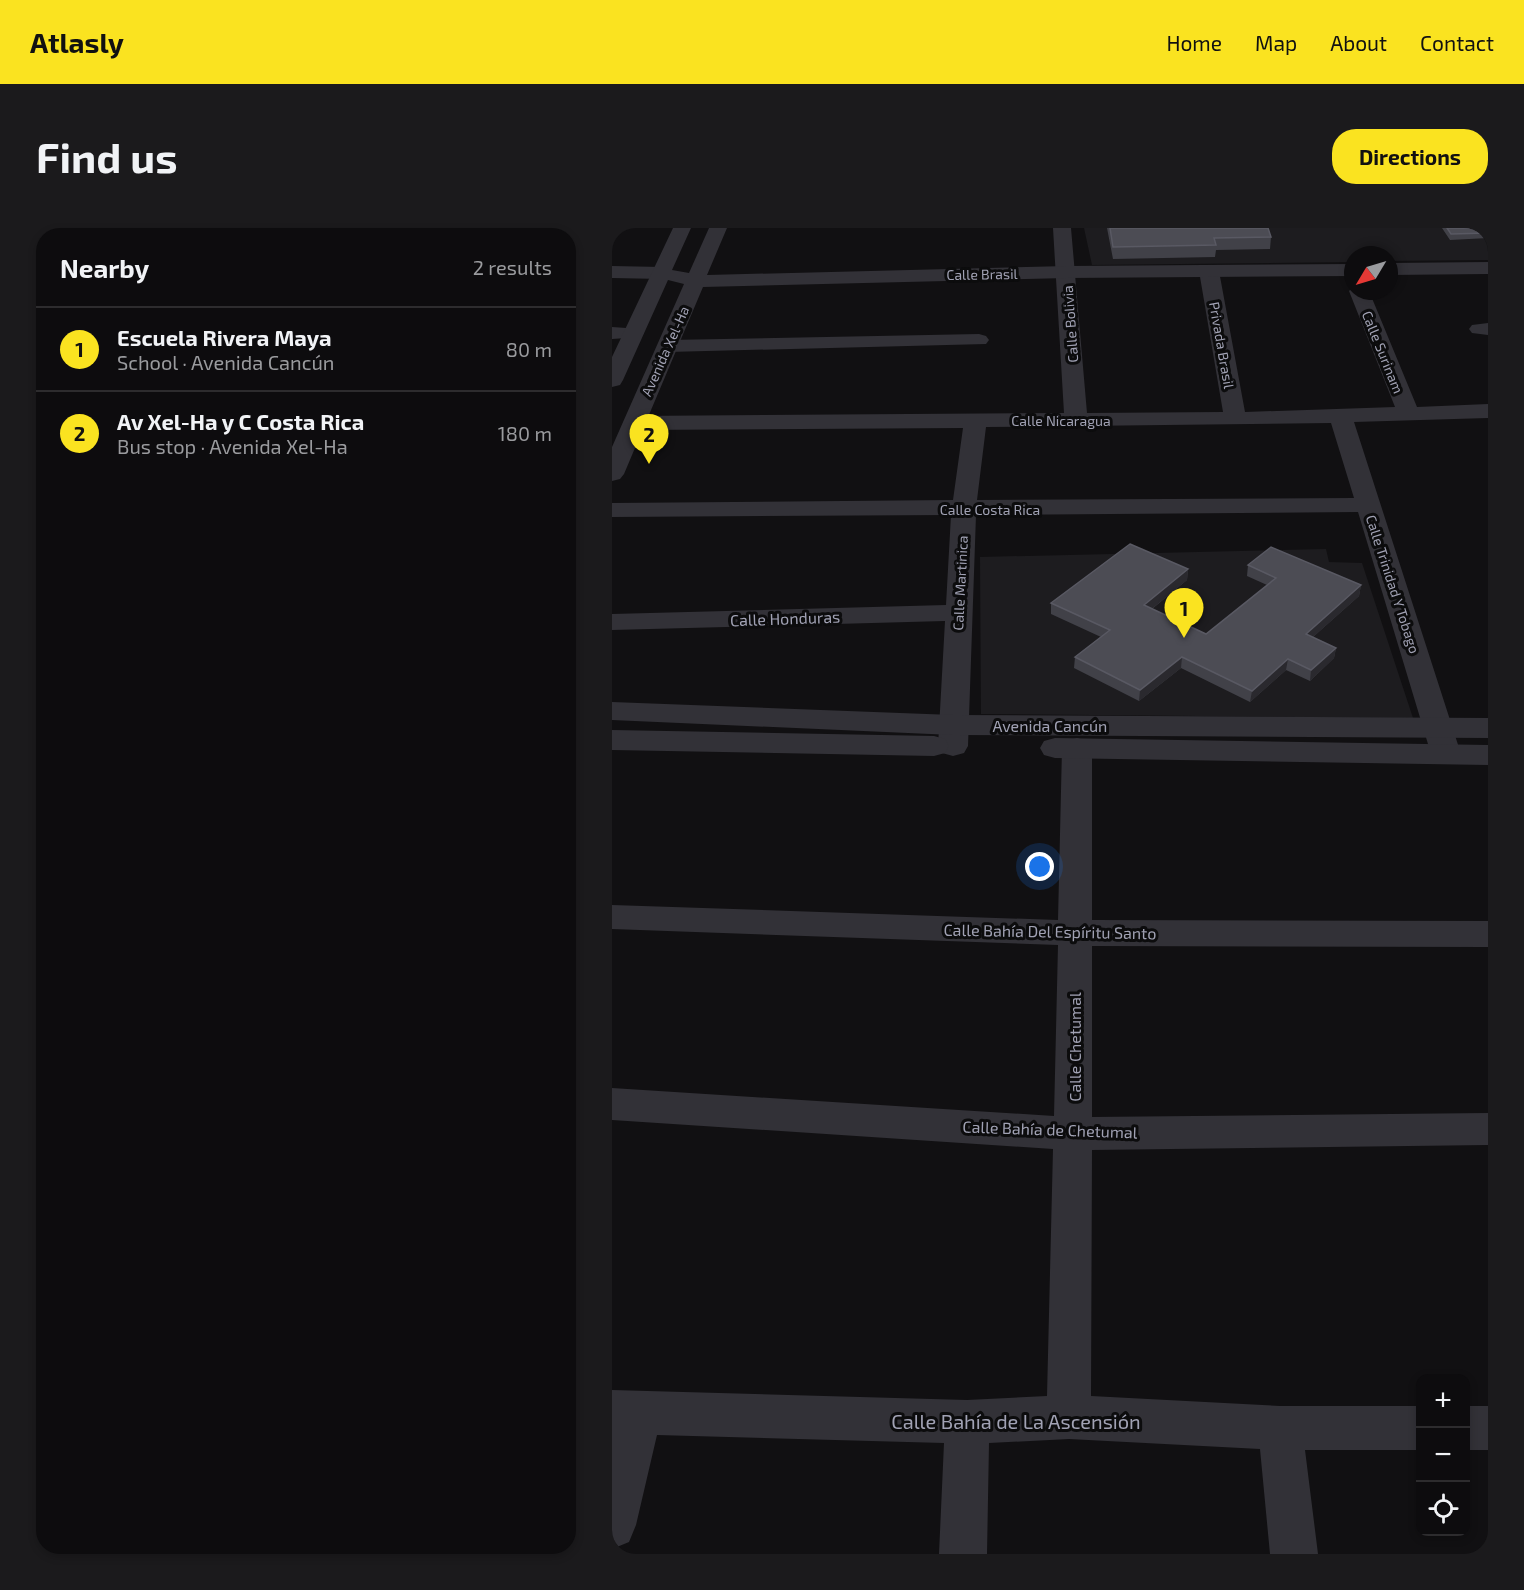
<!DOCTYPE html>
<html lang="en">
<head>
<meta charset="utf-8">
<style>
	body { margin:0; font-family:"Exo 2",sans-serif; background:#1b1a1c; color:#f1f3f6 }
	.controls { position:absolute; right:18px; bottom:18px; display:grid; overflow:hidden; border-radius:12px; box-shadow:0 3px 9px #0003 }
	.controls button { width:54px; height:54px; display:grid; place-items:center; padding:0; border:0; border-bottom:2px solid #2d2c2e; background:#0d0c0e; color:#f1f3f6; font:30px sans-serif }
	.compass { position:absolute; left:732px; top:18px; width:54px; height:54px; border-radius:50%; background:#0d0c0e; box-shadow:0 3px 9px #0003; rotate:232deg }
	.you { position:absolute; left:428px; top:639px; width:21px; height:21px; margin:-15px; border:4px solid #fff; border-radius:50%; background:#1a73e8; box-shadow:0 0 0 9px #1a73e833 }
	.badge { display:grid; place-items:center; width:39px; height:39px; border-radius:50%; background:#fae320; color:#111; font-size:20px; font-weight:700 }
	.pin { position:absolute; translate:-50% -50px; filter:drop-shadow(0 2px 3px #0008) }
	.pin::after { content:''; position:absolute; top:32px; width:21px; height:18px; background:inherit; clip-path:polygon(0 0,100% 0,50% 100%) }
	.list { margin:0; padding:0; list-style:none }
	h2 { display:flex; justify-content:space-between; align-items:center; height:78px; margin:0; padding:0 24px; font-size:26px }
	h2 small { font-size:20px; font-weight:400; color:#9a9b9e }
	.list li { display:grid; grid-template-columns:39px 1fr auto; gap:18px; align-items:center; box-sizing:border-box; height:84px; padding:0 24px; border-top:2px solid #2d2c2e }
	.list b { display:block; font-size:22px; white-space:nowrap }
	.list p { margin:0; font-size:20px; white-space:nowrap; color:#9a9b9e }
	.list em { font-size:20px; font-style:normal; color:#9a9b9e }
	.icon { flex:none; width:33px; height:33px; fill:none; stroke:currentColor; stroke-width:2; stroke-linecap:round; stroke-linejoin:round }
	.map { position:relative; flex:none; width:876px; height:1326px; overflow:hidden; border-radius:24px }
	header { display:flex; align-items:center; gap:36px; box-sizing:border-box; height:84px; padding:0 30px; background:#fae320; color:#111 }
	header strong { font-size:28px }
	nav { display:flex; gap:33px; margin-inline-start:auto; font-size:21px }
	.intro { display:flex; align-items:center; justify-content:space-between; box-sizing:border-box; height:144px; padding:0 36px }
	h1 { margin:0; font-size:42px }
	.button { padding:15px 27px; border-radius:24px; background:#fae320; color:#111; font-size:21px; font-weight:700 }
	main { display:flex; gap:36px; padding:0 36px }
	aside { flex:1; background:#0d0c0e; border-radius:24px; box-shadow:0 3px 9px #0003 }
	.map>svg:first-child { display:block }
	.built { fill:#1d1c1f }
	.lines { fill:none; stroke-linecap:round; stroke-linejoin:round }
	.minor { fill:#323137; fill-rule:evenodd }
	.tertiary { fill:#323137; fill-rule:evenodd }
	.wall { fill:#414148 }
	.shaded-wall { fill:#2a292e }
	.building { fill:#4c4c54; stroke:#595963; stroke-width:1.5 }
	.labels { text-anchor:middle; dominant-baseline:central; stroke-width:6; stroke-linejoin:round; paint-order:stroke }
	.far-street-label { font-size:14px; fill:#a1a2b4; stroke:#0c0c0d }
	.street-label { font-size:16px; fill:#a1a2b4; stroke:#0c0c0d }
	.near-street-label { font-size:20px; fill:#a1a2b4; stroke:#0c0c0d }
</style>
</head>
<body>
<header>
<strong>Atlasly</strong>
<nav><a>Home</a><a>Map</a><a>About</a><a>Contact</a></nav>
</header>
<div class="intro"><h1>Find us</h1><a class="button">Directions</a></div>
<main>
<aside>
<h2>Nearby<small>2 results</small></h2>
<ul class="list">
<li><span class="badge">1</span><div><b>Escuela Rivera Maya</b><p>School · Avenida Cancún</p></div><em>80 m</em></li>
<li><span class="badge">2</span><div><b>Av Xel-Ha y C Costa Rica</b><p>Bus stop · Avenida Xel-Ha</p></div><em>180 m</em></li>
</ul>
</aside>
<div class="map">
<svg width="876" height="1326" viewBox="0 0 876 1326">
	<rect width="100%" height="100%" fill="#111012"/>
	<path class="built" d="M 472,0 L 876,0 L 876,32 L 777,33 L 777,27 L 741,27 L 741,34 L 480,37 Z
		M 714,321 L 717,334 L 750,335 L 801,490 L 369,486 L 368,329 Z"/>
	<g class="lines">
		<path class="minor" d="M 441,0 L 459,0 L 475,185 L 611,184 L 587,43 L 597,37 L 607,43 L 633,184 L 783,179 L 737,63 L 741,59 L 741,63 L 757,63 L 805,179 L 876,176 L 876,190 L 742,194 L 849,526 L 845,533 L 834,536 L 823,533 L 819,526 L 746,284 L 364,287 L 356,518 L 352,525 L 341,528 L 330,525 L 326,518 L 333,393 L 0,402 L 0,386 L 334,377 L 339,287 L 0,289 L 0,275 L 341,272 L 351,200 L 22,202 L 14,200 L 11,195 L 14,190 L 22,188 L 452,185 ZM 719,195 L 742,270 L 365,272 L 374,199 Z
			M 0,38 L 50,39 L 60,45 L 50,51 L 0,50 Z
			M 876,95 L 876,107 L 860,105 L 857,101 L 860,97 Z
			M 0,99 L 29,101 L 32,105 L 29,109 L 0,111 Z
			M 367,106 L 374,108 L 377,112 L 374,116 L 56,124 L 49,122 L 46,118 L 49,114 L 56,112 Z
			M 465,510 L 476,513 L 480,520 L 480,692 L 876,693 L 876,719 L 480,718 L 480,889 L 876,885 L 876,917 L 480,922 L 479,1168 L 668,1178 L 808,1178 L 808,1222 L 693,1222 L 706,1326 L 658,1326 L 648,1221 L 457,1211 L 377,1215 L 375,1326 L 327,1326 L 332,1215 L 45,1207 L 24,1297 L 17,1314 L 0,1321 L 0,1162 L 355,1172 L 435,1168 L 441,921 L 0,892 L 0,860 L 442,888 L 446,717 L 0,701 L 0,677 L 446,692 L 450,520 L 454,513 Z
			M 854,1178 L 876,1178 L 876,1222 L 854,1222 Z"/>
		<path class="tertiary" d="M 61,0 L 79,0 L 60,42 L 77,45 L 97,0 L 115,0 L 95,47 L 455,38 L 741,36 L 741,48 L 455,50 L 91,59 L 12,246 L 8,251 L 0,253 L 0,219 L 72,56 L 56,52 L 11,152 L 8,157 L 0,159 L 0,129 Z
			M 876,34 L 876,46 L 777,47 L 777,35 Z
			M 0,474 L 341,487 L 876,490 L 876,510 L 341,507 L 0,492 Z
			M 0,502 L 322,508 L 333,511 L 337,518 L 333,525 L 322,528 L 0,522 Z
			M 443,510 L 876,517 L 876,537 L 443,530 L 432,527 L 428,520 L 432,513 Z"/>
	</g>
	<path class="wall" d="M 495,0 L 656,0 L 659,9 L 658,21 L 604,22 L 603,29 L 501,31 Z
		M 830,0 L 876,0 L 876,10 L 838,12 Z
		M 636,337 L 749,357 L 747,368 L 701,409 L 724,420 L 722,430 L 698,453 L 674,442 L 638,474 L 569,440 L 527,473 L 462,440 L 463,429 L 489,409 L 439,386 L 439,375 L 576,341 L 575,352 L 540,381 L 594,406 L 655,357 L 635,348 Z"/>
	<path class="shaded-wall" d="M 576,341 L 575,352 L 531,388 L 532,377 Z
		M 749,357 L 747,368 L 692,417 L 694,406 Z
		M 724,420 L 722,430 L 698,453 L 699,442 Z
		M 570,429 L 569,440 L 527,473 L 528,462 Z
		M 676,431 L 674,442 L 638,474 L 640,463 Z"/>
	<path class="building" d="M 498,0 L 656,0 L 659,9 L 602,10 L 604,17 L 501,19 Z
		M 835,0 L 876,0 L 876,5 L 839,6 Z
		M 518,316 L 576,341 L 532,377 L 594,406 L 664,350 L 636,337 L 659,319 L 749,357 L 694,406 L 724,420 L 699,442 L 676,431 L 640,463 L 570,429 L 528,462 L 463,429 L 498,402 L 439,375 Z"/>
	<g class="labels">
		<g class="far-street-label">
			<text transform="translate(370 46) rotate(-1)">Calle Brasil</text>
			<text transform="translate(458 96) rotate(-94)">Calle Bolivia</text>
			<text transform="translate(610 117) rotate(80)">Privada Brasil</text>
			<text transform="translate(53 123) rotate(-66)">Avenida Xel-Ha</text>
			<text transform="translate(771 124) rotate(68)">Calle Surinam</text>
			<text x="449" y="192">Calle Nicaragua</text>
			<text x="378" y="281">Calle Costa Rica</text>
			<text transform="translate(348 355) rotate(-87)">Calle Martinica</text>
			<text transform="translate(781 356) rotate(72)">Calle Trinidad Y Tobago</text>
		</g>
		<g class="street-label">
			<text transform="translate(173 390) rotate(-2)">Calle Honduras</text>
			<text x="438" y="497">Avenida Cancún</text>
			<text transform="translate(438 703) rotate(1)">Calle Bahía Del Espíritu Santo</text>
			<text transform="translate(462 819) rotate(-90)">Calle Chetumal</text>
			<text transform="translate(438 901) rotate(2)">Calle Bahía de Chetumal</text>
		</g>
		<g class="near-street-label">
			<text x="404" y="1193">Calle Bahía de La Ascensión</text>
		</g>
	</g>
</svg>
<div class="controls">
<button>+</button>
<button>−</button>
<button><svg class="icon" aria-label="locate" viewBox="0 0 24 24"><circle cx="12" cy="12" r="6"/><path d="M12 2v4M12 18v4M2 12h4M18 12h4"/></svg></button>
</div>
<svg class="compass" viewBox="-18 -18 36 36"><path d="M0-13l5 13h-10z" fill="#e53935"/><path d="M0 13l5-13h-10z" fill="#9a9b9e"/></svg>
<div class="you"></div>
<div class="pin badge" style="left:572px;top:410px">1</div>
<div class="pin badge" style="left:37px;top:236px">2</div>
</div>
</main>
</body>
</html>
